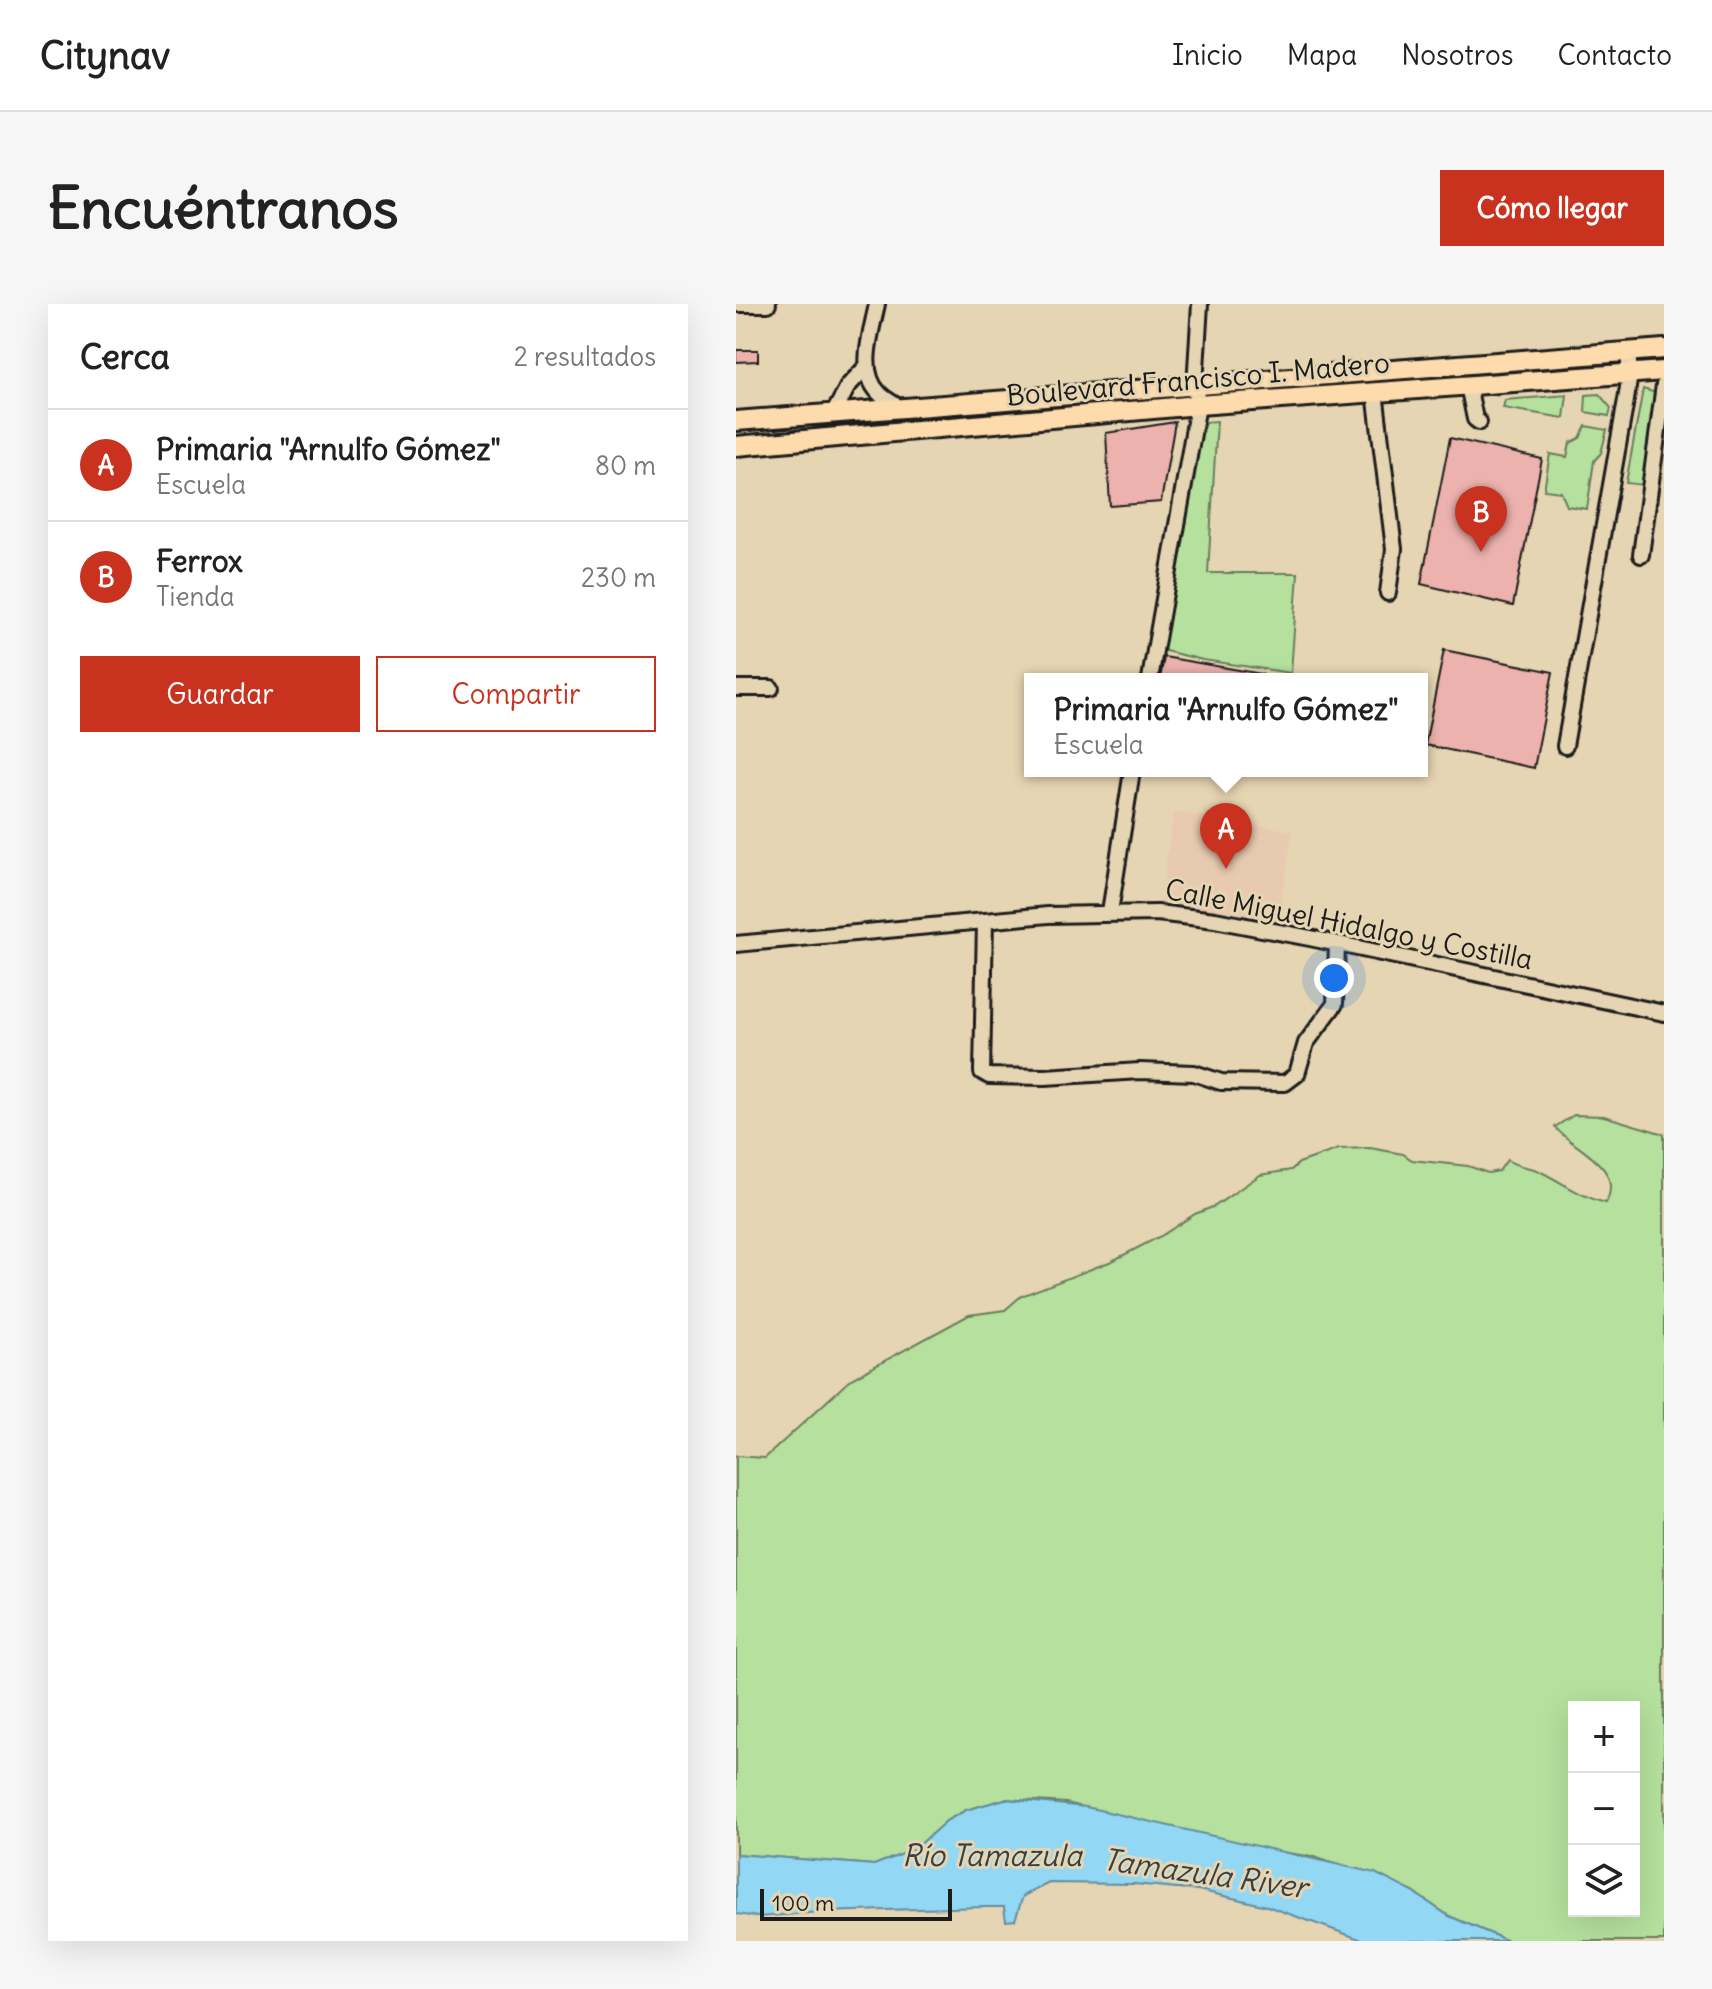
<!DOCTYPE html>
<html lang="es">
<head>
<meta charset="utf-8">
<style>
	body { margin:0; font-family:Delius,sans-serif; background:#f6f6f6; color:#222 }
	.controls { position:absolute; right:24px; bottom:24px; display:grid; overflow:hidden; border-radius:0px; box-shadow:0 8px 32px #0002 }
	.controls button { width:72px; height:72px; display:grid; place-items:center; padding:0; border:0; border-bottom:2px solid #e0e0e0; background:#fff; color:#222; font:40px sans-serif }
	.scale { position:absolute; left:24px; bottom:20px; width:192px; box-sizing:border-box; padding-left:8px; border:4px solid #1c1c1c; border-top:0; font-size:22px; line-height:28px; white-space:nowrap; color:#1c1c1c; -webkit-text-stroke:6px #e6d5b2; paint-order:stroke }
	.you { position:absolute; left:598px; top:674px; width:28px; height:28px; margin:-20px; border:6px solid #fff; border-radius:50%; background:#1a73e8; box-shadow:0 0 0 12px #1a73e833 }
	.badge { display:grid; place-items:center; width:52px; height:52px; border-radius:50%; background:#c8321e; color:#fff; font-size:26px; font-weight:700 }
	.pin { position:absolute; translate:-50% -66px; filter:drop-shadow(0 2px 4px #0008) }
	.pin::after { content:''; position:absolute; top:42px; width:28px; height:24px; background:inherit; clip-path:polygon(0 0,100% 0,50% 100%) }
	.popup { position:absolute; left:288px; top:369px; width:404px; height:104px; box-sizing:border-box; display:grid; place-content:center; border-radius:0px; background:#fff; filter:drop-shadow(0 2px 6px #0005); font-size:26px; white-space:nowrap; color:#767676 }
	.popup b { font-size:30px; color:#222 }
	.popup::after { content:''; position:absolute; left:50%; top:100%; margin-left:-16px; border:16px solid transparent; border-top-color:#fff }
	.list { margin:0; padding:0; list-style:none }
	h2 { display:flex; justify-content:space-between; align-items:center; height:104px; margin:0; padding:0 32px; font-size:34px }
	h2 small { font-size:26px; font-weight:400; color:#767676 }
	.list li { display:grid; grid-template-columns:52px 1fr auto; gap:24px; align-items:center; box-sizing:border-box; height:112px; padding:0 32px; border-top:2px solid #e0e0e0 }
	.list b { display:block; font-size:30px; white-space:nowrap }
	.list p { margin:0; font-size:26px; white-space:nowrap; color:#767676 }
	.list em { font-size:26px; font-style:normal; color:#767676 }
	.actions { display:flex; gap:16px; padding:24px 32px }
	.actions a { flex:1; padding:18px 0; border:2px solid #c8321e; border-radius:0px; text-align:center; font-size:28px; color:#c8321e }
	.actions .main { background:#c8321e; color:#fff }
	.icon { flex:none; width:44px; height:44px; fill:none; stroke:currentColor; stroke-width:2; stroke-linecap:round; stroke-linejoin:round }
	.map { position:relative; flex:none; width:928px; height:1637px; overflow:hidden; border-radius:0px }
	header { display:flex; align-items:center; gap:48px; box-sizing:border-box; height:112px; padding:0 40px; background:#fff; border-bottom:2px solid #e0e0e0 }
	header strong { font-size:38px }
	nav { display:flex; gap:44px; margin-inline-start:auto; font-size:28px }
	.intro { display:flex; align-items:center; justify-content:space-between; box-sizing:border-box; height:192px; padding:0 48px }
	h1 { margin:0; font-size:56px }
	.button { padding:20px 36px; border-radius:0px; background:#c8321e; color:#fff; font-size:28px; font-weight:700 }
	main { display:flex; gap:48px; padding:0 48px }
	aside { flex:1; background:#fff; border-radius:0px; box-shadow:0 8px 32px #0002 }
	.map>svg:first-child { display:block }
	.built { fill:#e8cab0 }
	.green { fill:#b5e09d; stroke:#687e5c; stroke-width:2; fill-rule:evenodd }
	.water { fill:#92d8f4; stroke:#638d9e; stroke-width:2 }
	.building { fill:#edb2ad; stroke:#1c1c1c; stroke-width:2 }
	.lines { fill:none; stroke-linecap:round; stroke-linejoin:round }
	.minor-casing { stroke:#1c1c1c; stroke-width:20 }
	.major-casing { stroke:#1c1c1c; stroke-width:24 }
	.minor { stroke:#e6d5b2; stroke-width:14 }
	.major { stroke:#fddbac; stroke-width:18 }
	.labels { text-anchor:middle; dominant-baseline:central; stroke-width:6; stroke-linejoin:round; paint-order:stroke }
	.street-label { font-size:28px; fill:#1c1c1c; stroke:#e6d5b2 }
	.water-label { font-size:30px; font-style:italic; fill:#344247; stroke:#e6d5b2 }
</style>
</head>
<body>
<header>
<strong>Citynav</strong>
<nav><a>Inicio</a><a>Mapa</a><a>Nosotros</a><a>Contacto</a></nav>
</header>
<div class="intro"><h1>Encuéntranos</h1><a class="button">Cómo llegar</a></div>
<main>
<aside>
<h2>Cerca<small>2 resultados</small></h2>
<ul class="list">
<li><span class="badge">A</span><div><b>Primaria &quot;Arnulfo Gómez&quot;</b><p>Escuela</p></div><em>80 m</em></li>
<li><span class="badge">B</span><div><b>Ferrox</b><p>Tienda</p></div><em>230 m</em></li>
</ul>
<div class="actions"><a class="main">Guardar</a><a>Compartir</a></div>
</aside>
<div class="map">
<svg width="928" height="1637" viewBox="0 0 928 1637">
	<rect width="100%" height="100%" fill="#e6d5b2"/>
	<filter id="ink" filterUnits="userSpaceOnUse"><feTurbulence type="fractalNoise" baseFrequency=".0125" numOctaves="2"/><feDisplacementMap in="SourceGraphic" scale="16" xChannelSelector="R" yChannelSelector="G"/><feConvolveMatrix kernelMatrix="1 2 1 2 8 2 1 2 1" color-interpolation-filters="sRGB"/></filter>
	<g filter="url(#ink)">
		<path class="built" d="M 437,508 L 557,527 L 541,624 L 424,603 Z"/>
		<path class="green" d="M 907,85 L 920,89 L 907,181 L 890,179 Z
			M 863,90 L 875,104 L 873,112 L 849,108 L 850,91 Z
			M 831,91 L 828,114 L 767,104 L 769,96 Z
			M 481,117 L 472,269 L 562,269 L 555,369 L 467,356 L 425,346 L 459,119 Z
			M 850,122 L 871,126 L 865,149 L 858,157 L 851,205 L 831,202 L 825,188 L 808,186 L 814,150 L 831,153 L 834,139 L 844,134 Z
			M 838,811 L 868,812 L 928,830 L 928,1637 L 772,1637 L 713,1612 L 677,1588 L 658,1580 L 578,1553 L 538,1547 L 330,1499 L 269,1495 L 230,1506 L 210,1517 L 178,1546 L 138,1561 L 0,1550 L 0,1152 L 29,1154 L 115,1075 L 233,1011 L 269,1006 L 285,992 L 376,957 L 425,932 L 459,910 L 479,902 L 524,871 L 555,866 L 563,859 L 603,845 L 634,844 L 667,850 L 676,856 L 732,862 L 752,869 L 763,867 L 771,856 C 781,863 790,862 801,866 C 825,877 844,893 870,899 C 889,861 837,846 819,823 ZM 838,1403 L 898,1403 L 898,1607 L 838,1607 Z"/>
		<path class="water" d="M 269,1495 L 350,1503 L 639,1569 L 677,1588 L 713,1612 L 772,1637 L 629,1637 L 531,1602 L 462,1586 L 398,1580 L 313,1579 L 287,1592 L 279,1616 L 270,1617 L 268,1603 L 248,1603 L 85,1608 L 22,1613 L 0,1610 L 0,1550 L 138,1561 L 178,1546 L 210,1517 L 230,1506 Z"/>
		<path class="building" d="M 0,46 L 22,46 L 22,57 L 0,58 Z
			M 439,118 L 425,198 L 374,202 L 370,129 Z
			M 714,134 L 806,155 L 777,302 L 685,280 Z
			M 708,346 L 817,368 L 798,464 L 689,441 Z
			M 428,353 L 526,370 L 525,375 L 424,375 Z"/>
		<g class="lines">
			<defs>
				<path id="minor" d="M 0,0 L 32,0
					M 141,0 C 136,27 121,67 143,89 C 148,95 157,99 164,104
					M 732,81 L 739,115 L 743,118
					M 639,88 L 658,245 L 652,289
					M 98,109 L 112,82 L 130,63
					M 905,251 L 928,81
					M 414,375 L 462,101 L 459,81 L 464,0
					M 0,384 L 35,384
					M 829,442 L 890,96 L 894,70 L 892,48
					M 374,608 L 396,467
					M 249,617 L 246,768 L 253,772 L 309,773 L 404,767 L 458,769 L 485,778 L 549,779 L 561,770 L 570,739 L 599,700 L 601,640
					M 0,640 L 312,611 L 421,609 L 479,616 L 574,634 L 928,709"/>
				<path id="major" d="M 0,117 L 928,45
					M 0,142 L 462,101 L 928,67"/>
			</defs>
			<use href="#minor" class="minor-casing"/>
			<use href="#major" class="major-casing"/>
			<use href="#minor" class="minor"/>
			<use href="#major" class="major"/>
		</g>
	</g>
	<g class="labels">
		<g class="street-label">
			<text transform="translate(462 75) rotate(-5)">Boulevard Francisco I. Madero</text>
			<text transform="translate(613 620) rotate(11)">Calle Miguel Hidalgo y Costilla</text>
		</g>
		<g class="water-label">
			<text x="256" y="1551">Río Tamazula</text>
			<text transform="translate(469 1569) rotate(8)">Tamazula River</text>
		</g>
	</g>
</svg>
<div class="controls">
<button>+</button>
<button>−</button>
<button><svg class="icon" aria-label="layers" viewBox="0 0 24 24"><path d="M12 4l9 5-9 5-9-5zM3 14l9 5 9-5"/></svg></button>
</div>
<div class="scale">100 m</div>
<div class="you"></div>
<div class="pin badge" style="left:490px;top:565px">A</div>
<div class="popup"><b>Primaria &quot;Arnulfo Gómez&quot;</b>Escuela</div>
<div class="pin badge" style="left:745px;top:248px">B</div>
</div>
</main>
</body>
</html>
